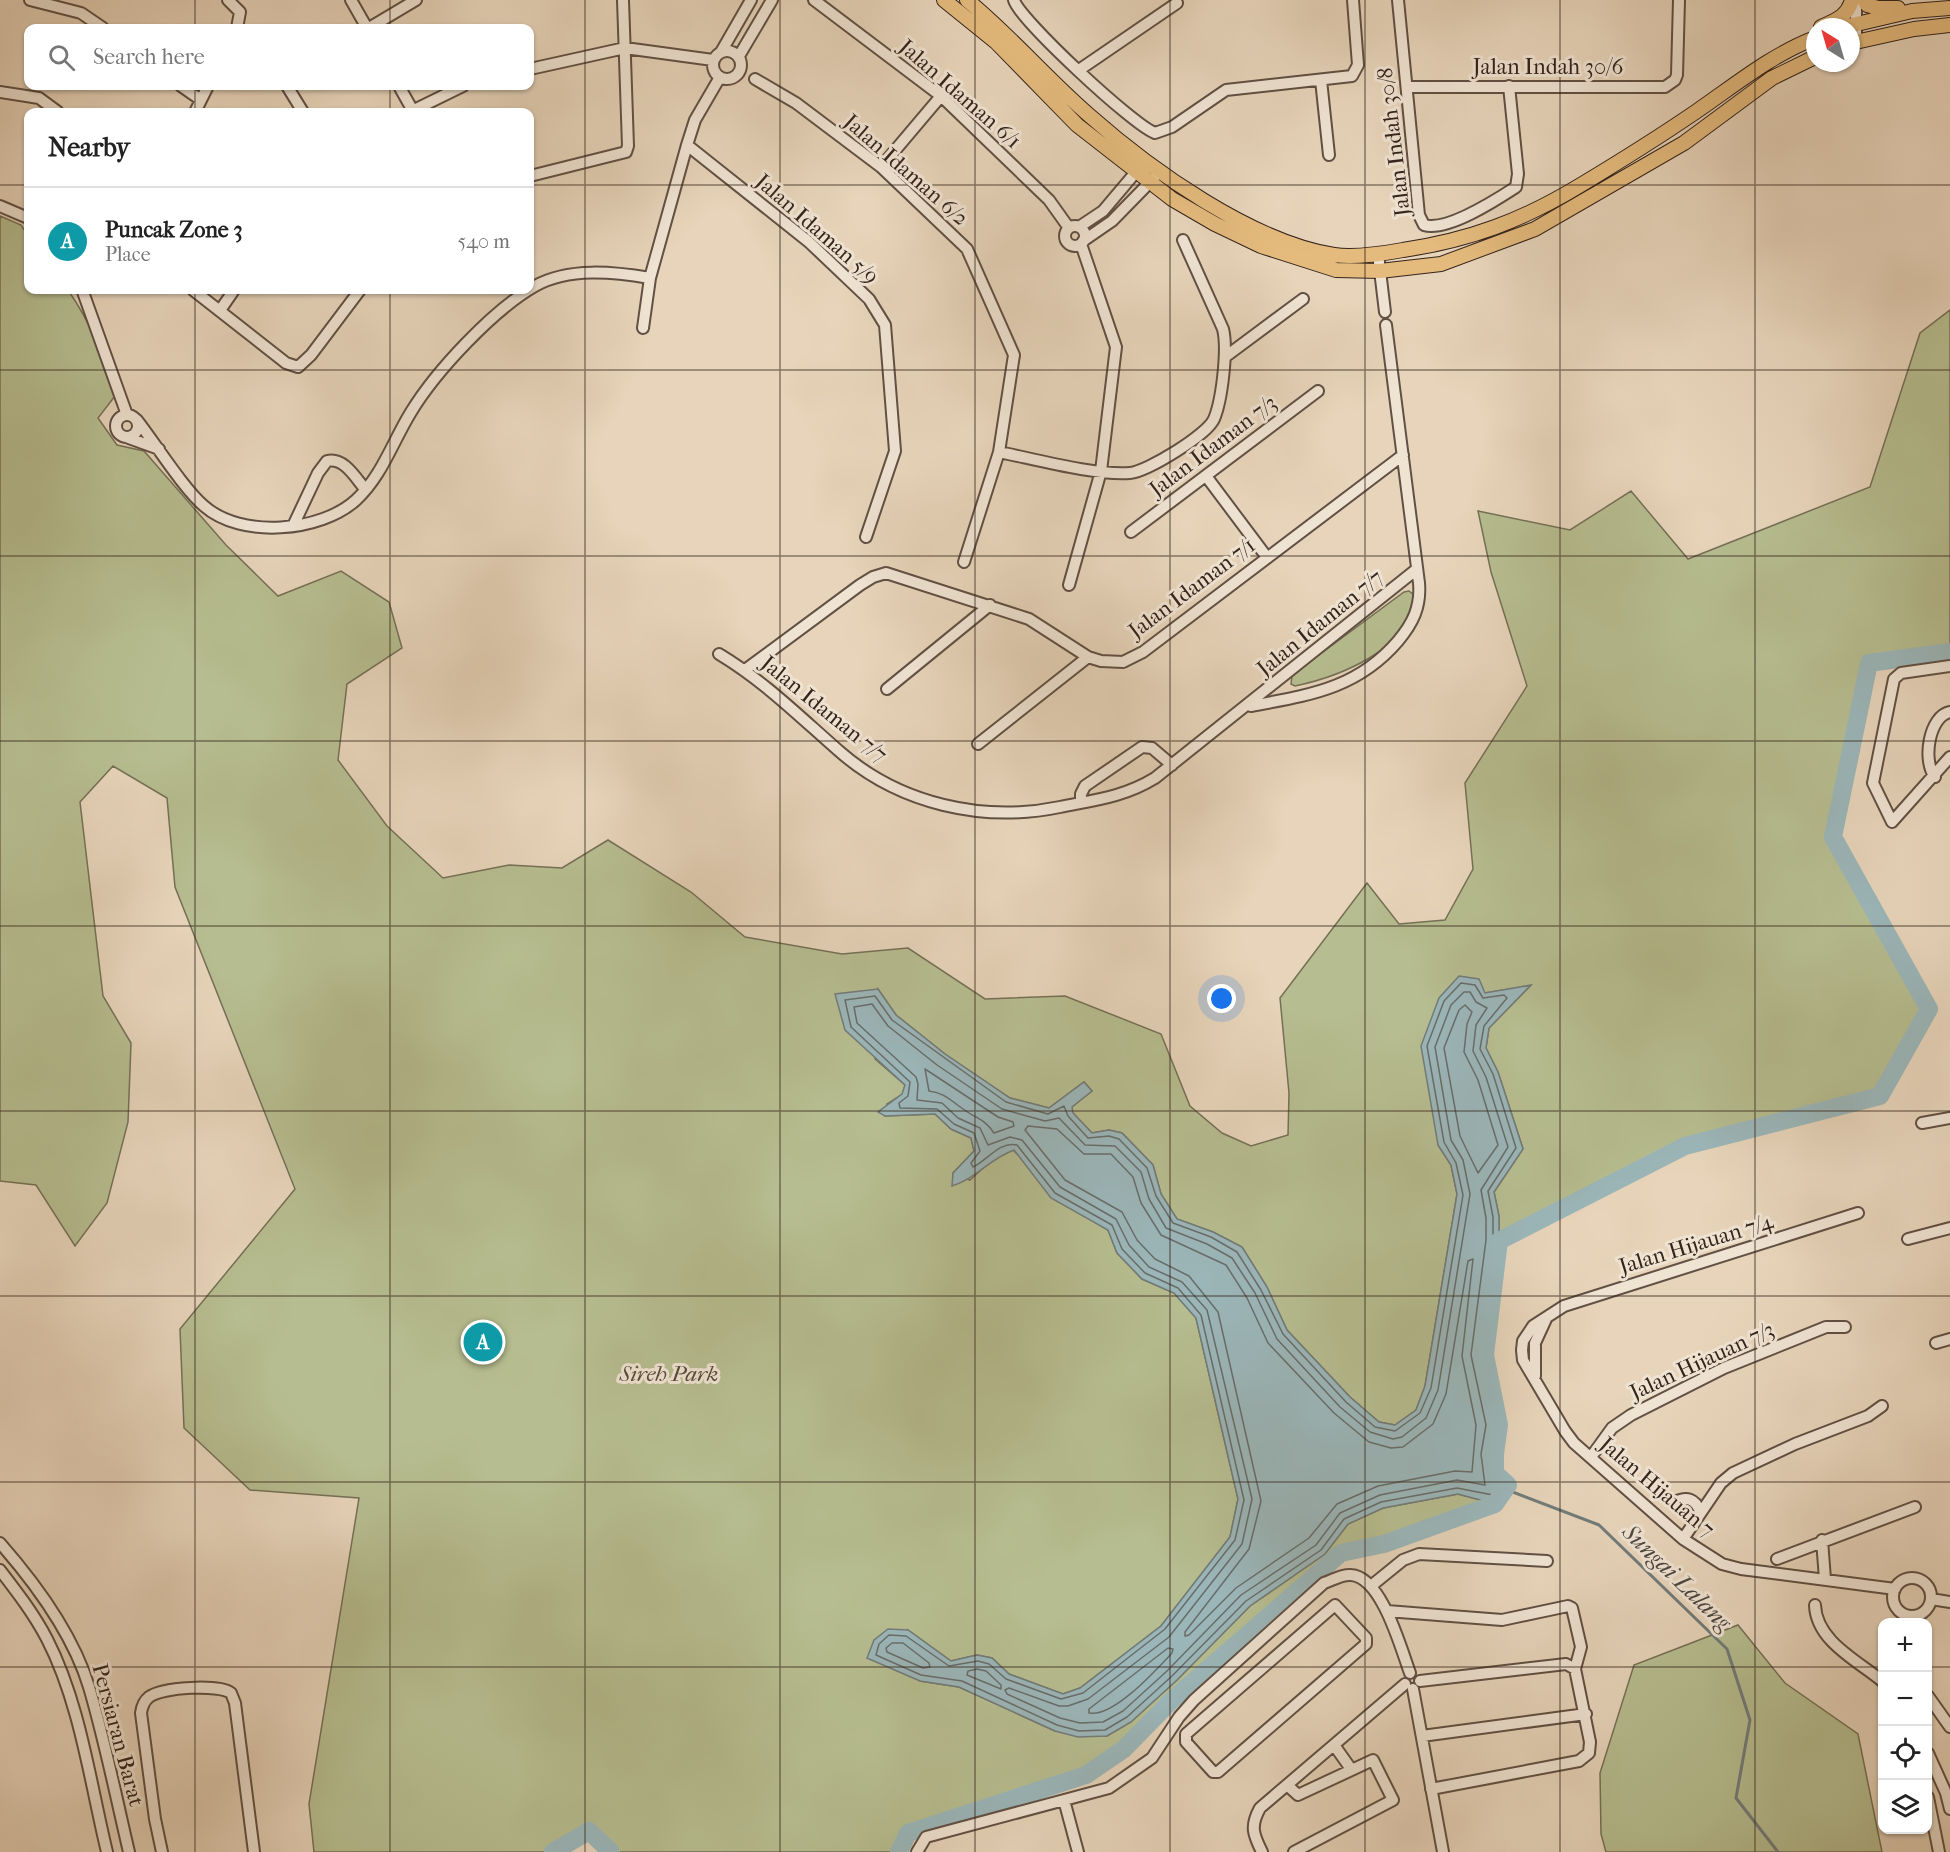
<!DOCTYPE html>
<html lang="en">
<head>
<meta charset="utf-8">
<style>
	body { margin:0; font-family:"IM FELL French Canon",serif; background:#f2f2f2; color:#222 }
	.controls { position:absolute; right:18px; bottom:18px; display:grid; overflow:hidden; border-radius:12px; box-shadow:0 2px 4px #0004 }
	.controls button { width:54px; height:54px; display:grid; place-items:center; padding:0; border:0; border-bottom:2px solid #e0e0e0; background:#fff; color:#222; font:30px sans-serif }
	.compass { position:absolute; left:1806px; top:18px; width:54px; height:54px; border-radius:50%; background:#fff; box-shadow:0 2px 4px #0004; rotate:323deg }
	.you { position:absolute; left:1222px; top:999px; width:21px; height:21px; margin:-15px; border:4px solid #fff; border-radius:50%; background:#1a73e8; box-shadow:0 0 0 9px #1a73e833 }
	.badge { display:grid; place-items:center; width:39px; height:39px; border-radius:50%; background:#8f2418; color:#fff; font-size:20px; font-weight:700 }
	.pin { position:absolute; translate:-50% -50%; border:3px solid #fff; box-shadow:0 2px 6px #0006 }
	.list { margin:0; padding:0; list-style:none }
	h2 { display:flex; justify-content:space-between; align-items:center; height:78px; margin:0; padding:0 24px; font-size:26px }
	h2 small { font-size:20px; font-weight:400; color:#767676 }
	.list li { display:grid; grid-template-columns:39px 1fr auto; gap:18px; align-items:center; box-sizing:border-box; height:108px; padding:0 24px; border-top:2px solid #e0e0e0 }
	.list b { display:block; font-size:22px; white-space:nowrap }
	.list p { margin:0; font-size:20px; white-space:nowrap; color:#767676 }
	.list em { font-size:20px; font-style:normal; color:#767676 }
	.icon { flex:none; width:33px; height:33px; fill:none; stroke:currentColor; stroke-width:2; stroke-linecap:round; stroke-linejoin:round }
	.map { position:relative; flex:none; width:1950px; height:1852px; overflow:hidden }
	.search { position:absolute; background:#fff; box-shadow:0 2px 4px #0004; left:24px; top:24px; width:510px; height:66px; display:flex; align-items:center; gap:15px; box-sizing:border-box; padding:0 21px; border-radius:12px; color:#767676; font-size:22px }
	.panel { position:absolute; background:#fff; box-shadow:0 2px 4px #0004; left:24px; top:108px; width:510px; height:186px; border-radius:12px }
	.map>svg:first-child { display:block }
	.green { fill:#b6bd90; stroke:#757056; stroke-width:1.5 }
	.water { fill:#9bb6b9; stroke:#727c7a; stroke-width:1.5 }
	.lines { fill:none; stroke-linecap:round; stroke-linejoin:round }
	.shore { stroke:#686d6a; stroke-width:1.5 }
	.stream { stroke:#727c7a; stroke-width:3 }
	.river { stroke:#9bb6b9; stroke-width:18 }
	.minor-casing { stroke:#615044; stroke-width:14 }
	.major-casing { stroke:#34241c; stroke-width:16 }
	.minor { stroke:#efe3d2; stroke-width:10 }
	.major { stroke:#e4ba7d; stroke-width:14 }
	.grid { fill:none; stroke:#34241c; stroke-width:1.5; stroke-opacity:0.55 }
	.labels { text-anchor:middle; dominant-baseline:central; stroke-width:6; stroke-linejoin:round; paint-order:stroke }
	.street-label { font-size:22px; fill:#34241c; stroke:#efe3d2 }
	.park-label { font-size:22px; font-style:italic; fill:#544a39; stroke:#efe3d2 }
	.water-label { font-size:24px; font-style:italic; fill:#4e4843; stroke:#efe3d2 }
</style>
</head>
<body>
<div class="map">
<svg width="1950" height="1852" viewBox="0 0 1950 1852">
	<rect width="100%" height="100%" fill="#e7d4ba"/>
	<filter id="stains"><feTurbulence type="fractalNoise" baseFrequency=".00333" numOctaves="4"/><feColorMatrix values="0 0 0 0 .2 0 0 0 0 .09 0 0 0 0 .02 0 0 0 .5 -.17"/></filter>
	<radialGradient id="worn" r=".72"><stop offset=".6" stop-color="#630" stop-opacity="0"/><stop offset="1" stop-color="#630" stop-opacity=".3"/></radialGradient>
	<path class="green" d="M 0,216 L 21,225 L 28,235 L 28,290 L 68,290 C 91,323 105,357 115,396 L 98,418 L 117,445 L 144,451 L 226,545 L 278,596 L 341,571 L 389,602 L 402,648 L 347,684 L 338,760 L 387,826 L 443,878 L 509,865 L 562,868 L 608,840 L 691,892 L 745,937 L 842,954 L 908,948 L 985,999 L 1065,996 L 1161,1034 L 1190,1106 L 1222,1133 L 1251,1146 L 1288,1135 L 1289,1093 L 1280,998 L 1367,883 L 1399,924 L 1445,920 L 1473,869 L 1465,783 L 1527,686 L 1491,572 L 1478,511 L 1570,530 L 1631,491 L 1688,559 L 1870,487 L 1920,333 L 1950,310 L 1950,652 L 1869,663 L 1833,837 L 1929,1009 L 1880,1096 L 1685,1146 L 1499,1241 L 1499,1216 L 1494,1192 L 1523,1149 L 1498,1072 L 1486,1048 L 1489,1028 L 1530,986 L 1485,993 L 1438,1145 L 1451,1165 L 1457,1194 L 1425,1386 L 1416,1410 L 1395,1425 L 1379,1422 L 1350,1397 L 1287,1330 L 1267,1287 L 1242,1247 L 1213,1232 L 1177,1219 L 1161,1194 L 1153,1165 L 1122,1133 L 1109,1130 L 1092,1133 L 1072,1112 L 1072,1107 L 1092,1091 L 1084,1082 L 1049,1108 L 1010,1098 L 945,1054 L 896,1015 L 878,989 L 875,1059 L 905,1085 L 903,1094 L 887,1104 L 885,1116 L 935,1114 L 951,1129 L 971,1138 L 974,1151 L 953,1173 L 970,1180 L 994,1158 L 1013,1150 L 1082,1214 L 1108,1230 L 1117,1253 L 1142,1279 L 1174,1293 L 1196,1318 L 1238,1499 L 1230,1537 L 1161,1626 L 1080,1688 L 1063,1694 L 1009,1674 L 992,1658 L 977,1655 L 951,1661 L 908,1630 L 920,1681 L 959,1687 L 1055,1731 L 1107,1736 L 1131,1722 L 1177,1680 L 1250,1606 L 1325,1554 L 1348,1524 L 1383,1508 L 1458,1494 L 1495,1504 L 1384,1544 L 1341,1553 L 1170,1702 L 1124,1749 L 1086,1775 L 908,1833 L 899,1852 L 611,1852 L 589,1831 L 553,1852 L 314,1852 L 309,1804 L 359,1498 L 250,1490 L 184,1428 L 180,1329 L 295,1189 L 175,887 L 167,798 L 113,766 L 80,802 L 103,996 L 131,1043 L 128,1122 L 107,1203 L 75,1246 L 36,1185 L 0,1181 Z
		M 1409,591 L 1414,595 C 1415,648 1338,677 1295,686 L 1291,684 L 1292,675 L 1404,592 Z
		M 1738,1625 L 1785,1683 L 1858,1734 L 1882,1852 L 1606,1852 L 1601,1834 L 1600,1773 L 1634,1665 Z"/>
	<path class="water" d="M 1459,976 L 1479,979 L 1485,993 L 1531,985 L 1489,1028 L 1486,1048 L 1498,1072 L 1523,1149 L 1494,1192 L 1499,1216 L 1499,1241 L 1485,1355 L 1499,1425 L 1495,1454 L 1495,1473 L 1508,1485 L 1495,1504 L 1458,1494 L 1383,1508 L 1348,1524 L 1325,1554 L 1250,1606 L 1177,1680 L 1131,1722 L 1107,1736 L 1078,1737 L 1055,1731 L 959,1687 L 920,1681 L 867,1658 L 874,1640 L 888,1629 L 908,1630 L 951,1661 L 977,1655 L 992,1658 L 1009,1674 L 1063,1694 L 1080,1688 L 1161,1626 L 1230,1537 L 1238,1499 L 1196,1318 L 1174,1293 L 1142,1279 L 1117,1253 L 1108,1230 L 1051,1198 L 1014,1150 C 989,1159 977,1178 952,1186 L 953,1173 L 974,1151 L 971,1138 L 951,1129 L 935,1114 L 885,1116 L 878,1112 L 902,1094 L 905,1085 L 845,1030 L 835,994 L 878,989 L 896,1015 L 945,1054 L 1010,1098 L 1049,1108 L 1084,1082 L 1092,1091 L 1072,1107 L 1073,1113 L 1092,1133 L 1109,1130 L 1122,1133 L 1153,1165 L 1161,1194 L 1177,1219 L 1213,1232 L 1242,1247 L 1267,1287 L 1287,1330 L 1350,1397 L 1379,1422 L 1395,1425 L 1416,1410 L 1425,1386 L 1457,1194 L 1451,1165 L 1438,1145 L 1421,1046 L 1439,998 Z"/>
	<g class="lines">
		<path class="shore" d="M 1461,983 L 1475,985 L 1483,998 L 1504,995 L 1507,998 L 1484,1026 L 1480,1049 L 1493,1074 L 1516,1148 L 1488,1191 L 1493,1217 L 1493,1240 L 1479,1355 L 1493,1425 L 1489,1473 L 1499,1486 L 1493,1495 L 1457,1488 L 1381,1502 L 1344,1519 L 1321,1550 L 1246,1601 L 1172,1676 L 1127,1717 L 1105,1730 L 1079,1731 L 1057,1725 L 962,1681 L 921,1675 L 876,1655 L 879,1644 L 889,1635 L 906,1636 L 949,1666 L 978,1661 L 989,1664 L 1006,1679 L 1061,1699 L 1083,1693 L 1165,1629 L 1235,1540 L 1244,1500 L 1201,1315 L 1178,1288 L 1145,1273 L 1122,1249 L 1112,1225 L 1055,1193 L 1017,1145 C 999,1141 987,1161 973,1167 L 971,1163 L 980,1151 L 974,1133 L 954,1124 L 937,1109 L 900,1108 L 899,1103 L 908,1096 L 910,1082 L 851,1027 L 845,1000 L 875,996 L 892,1020 L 1006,1102 L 1048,1114 L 1064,1106 L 1068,1116 L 1088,1138 L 1109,1136 L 1119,1139 L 1147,1168 L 1156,1196 L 1173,1223 L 1211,1237 L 1237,1252 L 1261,1290 L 1283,1334 L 1346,1402 L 1375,1427 L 1395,1431 L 1420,1413 L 1431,1388 L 1463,1195 L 1456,1163 L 1444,1142 L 1427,1046 L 1444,1001 Z
			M 1464,992 L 1470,992 L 1476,1002 L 1487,1008 L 1476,1025 L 1473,1051 L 1486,1077 L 1508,1147 L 1481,1190 L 1486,1218 L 1486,1240 L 1471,1355 L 1486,1425 L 1481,1454 L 1485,1485 L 1457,1480 L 1380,1495 L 1340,1513 L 1316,1545 L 1241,1595 L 1167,1671 L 1123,1711 L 1103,1722 L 1080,1723 L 1060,1718 L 1007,1694 L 1005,1690 L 1009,1688 L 1059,1706 L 1068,1706 L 1088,1699 L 1169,1637 L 1242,1544 L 1252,1499 L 1207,1310 L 1182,1282 L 1149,1267 L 1129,1245 L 1116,1219 L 1060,1187 L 1022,1140 L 1010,1137 L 988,1145 L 980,1128 L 958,1118 L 942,1103 L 917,1100 L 918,1084 L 916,1077 L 857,1023 L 854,1007 L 872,1004 L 888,1026 L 937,1065 L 1002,1109 L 1045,1121 L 1059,1118 L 1085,1145 L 1115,1146 L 1141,1172 L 1149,1199 L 1166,1228 L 1207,1244 L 1232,1258 L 1255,1293 L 1277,1339 L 1340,1407 L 1370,1432 L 1393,1439 L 1402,1437 L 1426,1418 L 1438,1390 L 1470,1194 L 1463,1160 L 1451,1140 L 1435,1047 L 1451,1005 Z
			M 1465,1005 L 1472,1012 L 1467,1024 L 1464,1052 L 1478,1080 L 1498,1145 L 1478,1173 L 1460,1136 L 1444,1048 L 1459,1010 Z
			M 925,1069 L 998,1117 L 1013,1122 L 1014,1126 L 994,1133 C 985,1119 975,1118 963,1109 C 950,1100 945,1093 929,1091 Z
			M 1028,1126 L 1057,1129 L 1084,1154 L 1111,1154 L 1133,1177 L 1141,1203 L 1161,1235 L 1226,1265 L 1247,1298 L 1268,1343 L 1334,1413 L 1369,1442 L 1391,1448 L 1403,1447 L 1433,1424 L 1446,1394 L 1468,1261 L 1473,1259 L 1462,1356 L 1476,1425 L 1472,1472 L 1455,1471 L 1378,1486 L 1337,1504 L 1309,1538 L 1236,1588 L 1189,1635 L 1185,1636 L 1185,1632 L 1249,1549 L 1261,1501 L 1218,1312 L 1189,1276 L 1155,1259 L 1137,1240 L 1122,1212 L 1065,1180 L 1025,1130 Z
			M 892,1643 L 903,1643 L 929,1663 L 930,1667 L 923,1668 L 887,1652 L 886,1648 Z
			M 1168,1648 L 1173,1649 L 1172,1653 C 1156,1670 1113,1718 1089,1713 L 1089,1709 Z
			M 977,1669 L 986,1671 L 1001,1685 L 1001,1689 L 967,1675 L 968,1671 Z"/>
		<path class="stream" d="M 1505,1489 L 1599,1525 L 1727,1649 L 1750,1720 L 1736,1798 L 1778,1852"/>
		<path class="river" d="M 553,1852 L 589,1831 L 611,1852
			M 899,1852 L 908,1833 L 1086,1775 L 1124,1749 L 1170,1702 L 1341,1553 L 1384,1544 L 1495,1504 L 1508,1485 L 1495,1473 L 1495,1454 L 1499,1425 L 1485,1355 L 1499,1241 L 1685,1146 L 1880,1096 L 1929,1009 L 1833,837 L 1869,663 L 1950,652"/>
		<defs>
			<path id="minor" d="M 30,0 L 81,13 L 103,28
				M 228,0 L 240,12 L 237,28
				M 351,0 L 367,28
				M 814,0 L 941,96 L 1049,200 L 1069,228
				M 1014,0 C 1019,19 1134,126 1155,133 L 1172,127 L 1226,90 L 1352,76 L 1358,65 L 1353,0
				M 1398,0 L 1419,215 L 1424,225 C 1447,232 1496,200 1516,187 L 1518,174 L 1509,86
				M 369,28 L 416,0
				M 1856,41 L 1856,0
				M713 65a14 14 0 1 1 28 0a14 14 0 1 1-28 0Z
				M 721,52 L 751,0
				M 739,56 L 772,0
				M 530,69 L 625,48 L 713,60
				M 1079,70 L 1177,3
				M 755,79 L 796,103 L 881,167 L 967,249 L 1014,355 L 999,452 L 964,562
				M 1321,80 L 1329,155
				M 181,86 L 201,100
				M 287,86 L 303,112
				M 399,86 L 413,111
				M 1407,87 L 1665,87 L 1675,80 L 1677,75 L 1679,0
				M 0,92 L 39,98 L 58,112
				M 195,112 L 208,86
				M 410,112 L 463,86
				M 687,145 L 809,242 L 869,299 L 885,325 L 895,451 L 866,537
				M 881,167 L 941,96
				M 530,176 L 626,152 L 628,146 L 623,0
				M 0,206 L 28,218
				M1065 236a10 10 0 1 1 20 0a10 10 0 1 1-20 0Z
				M 1079,227 L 1103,211 L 1141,166
				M 1083,241 L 1112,221 L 1154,178
				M 1378,254 L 1385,312
				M 193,290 L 286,363 L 298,367 L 311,355 L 360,290
				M 83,292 L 127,415
				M 221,309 L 234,290
				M 643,328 L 650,278 L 687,145 L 695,120 L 720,77
				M 1225,357 L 1303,299
				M116 426a11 11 0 1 1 22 0a11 11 0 1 1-22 0Z
				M 137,420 C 155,443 183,488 204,506 C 241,539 321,532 356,500 C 382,476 393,441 411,412 C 436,371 493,310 535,286 C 569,267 614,272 650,278
				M 126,437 L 159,449
				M 999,452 C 1034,459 1097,476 1130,473 C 1148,471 1207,435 1214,419 C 1222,400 1228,349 1223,329 L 1183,240
				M 1206,476 L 1266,556
				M 293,526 L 318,473 L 327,461 C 344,457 355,477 365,489
				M 1131,532 L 1318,391
				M 1069,585 L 1101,471 L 1116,347 L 1081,244
				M 719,654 C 764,681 800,717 839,751 C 899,804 983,823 1060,807 C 1095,800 1124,797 1155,778 L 1417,569
				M 1950,666 L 1901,673 L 1894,679 L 1873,783 L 1892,822 L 1950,757
				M 745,670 L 860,585 L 873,577 L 886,573 L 1029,619 L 1088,657 L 1101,661 L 1123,662 L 1143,652 L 1403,455
				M 887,689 L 990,605
				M 1251,706 C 1309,695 1357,689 1398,641 C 1413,623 1421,607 1419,583 L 1386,325
				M 978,744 L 1088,657
				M 1935,777 C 1922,761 1929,716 1950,712
				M 1081,803 L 1081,794 L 1085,786 L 1142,747 L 1152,748 L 1172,765
				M 1922,1123 L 1950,1118
				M 1858,1213 L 1564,1306 L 1533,1326 L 1523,1341 L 1522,1350 L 1523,1360 L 1565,1431 L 1574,1443 L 1683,1539 L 1722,1564 L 1741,1569 L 1895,1589
				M 1908,1239 L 1950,1228
				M 1936,1343 L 1950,1339
				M 1535,1376 L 1535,1343 L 1546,1319
				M 1591,1457 L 1612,1428 L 1631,1415 L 1724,1368 L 1826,1327 L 1845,1327
				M 1675,1502 C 1687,1496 1695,1499 1700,1511
				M 1683,1539 L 1721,1483 L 1733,1473 L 1795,1444 L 1868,1416 L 1882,1406
				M 1822,1540 L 1825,1579
				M 0,1543 C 36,1584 73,1634 89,1687 C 105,1741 116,1797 129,1852
				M 1777,1559 L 1915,1507
				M 0,1570 C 17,1592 34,1614 47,1639 C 80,1703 90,1782 107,1852
				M1893 1597a19 19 0 1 1 38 0a19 19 0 1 1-38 0Z
				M 1371,1586 L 1403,1560 L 1419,1554 L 1547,1561
				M 1931,1599 L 1950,1602
				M 1335,1605 L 1366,1638 L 1366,1644 L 1218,1772 L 1213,1772 L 1186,1742 L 1186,1734 Z
				M 1815,1605 C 1816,1641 1858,1661 1882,1681
				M 1387,1611 L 1502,1620 L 1568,1606 L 1572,1608 L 1581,1647 L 1575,1669
				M 1420,1681 L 1566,1664 L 1575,1669 L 1590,1742 L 1589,1753 L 1579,1761 L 1431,1789
				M 1413,1689 L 1443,1852
				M 1928,1696 L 1950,1727
				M 1422,1736 L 1586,1714
				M 1334,1745 L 1351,1769
				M 1928,1753 L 1946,1793 L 1950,1809
				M 1287,1785 L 1298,1795 L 1373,1760 L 1393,1800 L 1294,1852
				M 1928,1797 L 1939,1852
				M 1064,1800 L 1078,1852
				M 162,1852 L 155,1819 L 141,1713 C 142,1706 144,1701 149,1697 C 162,1687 219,1684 231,1693 L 235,1703 L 254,1852
				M 917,1852 L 926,1837 L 1109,1788 L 1152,1758 L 1179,1717 L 1194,1700 L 1324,1583 C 1333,1580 1342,1574 1351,1575 C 1382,1577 1401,1649 1410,1673
				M 1262,1852 C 1253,1834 1250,1826 1260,1808 L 1405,1684"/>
			<path id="major" d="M 944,0 L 996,42 L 1077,125 L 1172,199 L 1215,224 L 1261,246 L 1336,270 L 1380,271 L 1441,264 L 1535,229 L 1684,143 L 1772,78 L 1815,57
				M 967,0 C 1011,36 1047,79 1090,116 C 1151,170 1252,242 1334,255 C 1356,258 1381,254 1403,250 C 1470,240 1521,221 1579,186 C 1619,162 1659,137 1697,111 C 1735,85 1771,55 1815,38
				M 1864,0 L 1867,5 L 1878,8 L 1898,8
				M 1821,27 C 1836,20 1847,17 1852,0
				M 1844,27 L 1912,11 L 1950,8
				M 1851,43 L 1914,29 L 1950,25"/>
		</defs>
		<use href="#minor" class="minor-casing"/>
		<use href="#major" class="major-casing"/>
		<use href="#minor" class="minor"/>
		<use href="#major" class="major"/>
	</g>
	<path class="grid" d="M 195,0 L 195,28M 390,0 L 390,28M 585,0 L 585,1852M 780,0 L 780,1852M 975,0 L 975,1852M 1170,0 L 1170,1852M 1365,0 L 1365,1852M 1560,0 L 1560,1852M 1755,0 L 1755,1852M 195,86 L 195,112M 390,86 L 390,112M 0,185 L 28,185M 530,185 L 1950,185M 195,290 L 195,1852M 390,290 L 390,1852M 0,370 L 1950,370M 0,556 L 1950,556M 0,741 L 1950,741M 0,926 L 1950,926M 0,1111 L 1950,1111M 0,1296 L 1950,1296M 0,1482 L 1950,1482M 0,1667 L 1882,1667M 1928,1667 L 1950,1667"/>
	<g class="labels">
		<g class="street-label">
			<text x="1548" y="67">Jalan Indah 30/6</text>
			<text transform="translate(960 94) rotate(41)">Jalan Idaman 6/1</text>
			<text transform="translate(1394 142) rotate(-97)">Jalan Indah 30/8</text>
			<text transform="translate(906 170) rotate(41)">Jalan Idaman 6/2</text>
			<text transform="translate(817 229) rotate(41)">Jalan Idaman 5/9</text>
			<text transform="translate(1213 446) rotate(-37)">Jalan Idaman 7/3</text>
			<text transform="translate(1192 588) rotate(-37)">Jalan Idaman 7/1</text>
			<text transform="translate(1320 623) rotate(-39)">Jalan Idaman 7/7</text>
			<text transform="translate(824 709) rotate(39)">Jalan Idaman 7/7</text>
			<text transform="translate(1696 1244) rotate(-17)">Jalan Hijauan 7/4</text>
			<text transform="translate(1702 1361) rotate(-25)">Jalan Hijauan 7/3</text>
			<text transform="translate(1657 1487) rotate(40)">Jalan Hijauan 7</text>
			<text transform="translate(118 1735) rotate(75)">Persiaran Barat</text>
		</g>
		<g class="park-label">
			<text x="669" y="1374">Sireh Park</text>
		</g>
		<g class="water-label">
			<text transform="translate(1677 1577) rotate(44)">Sungai Lalang</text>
		</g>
	</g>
	<rect width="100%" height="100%" filter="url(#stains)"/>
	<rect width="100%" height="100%" fill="url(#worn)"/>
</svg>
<div class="controls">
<button>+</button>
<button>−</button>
<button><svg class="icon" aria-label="locate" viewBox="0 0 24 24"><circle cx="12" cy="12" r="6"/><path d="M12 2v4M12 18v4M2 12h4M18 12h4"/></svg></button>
<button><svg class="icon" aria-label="layers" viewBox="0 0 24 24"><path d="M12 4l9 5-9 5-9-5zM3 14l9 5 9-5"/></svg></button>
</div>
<svg class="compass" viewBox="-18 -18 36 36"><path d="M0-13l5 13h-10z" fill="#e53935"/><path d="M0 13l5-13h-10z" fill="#767676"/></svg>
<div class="you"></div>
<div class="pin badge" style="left:483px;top:1342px;background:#0f9aa8">A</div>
<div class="search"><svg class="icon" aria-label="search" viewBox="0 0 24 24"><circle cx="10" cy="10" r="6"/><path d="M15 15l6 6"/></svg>Search here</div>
<section class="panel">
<h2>Nearby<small></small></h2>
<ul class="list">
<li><span class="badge" style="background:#0f9aa8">A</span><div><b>Puncak Zone 3</b><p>Place</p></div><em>540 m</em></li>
</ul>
</section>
</div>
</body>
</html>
